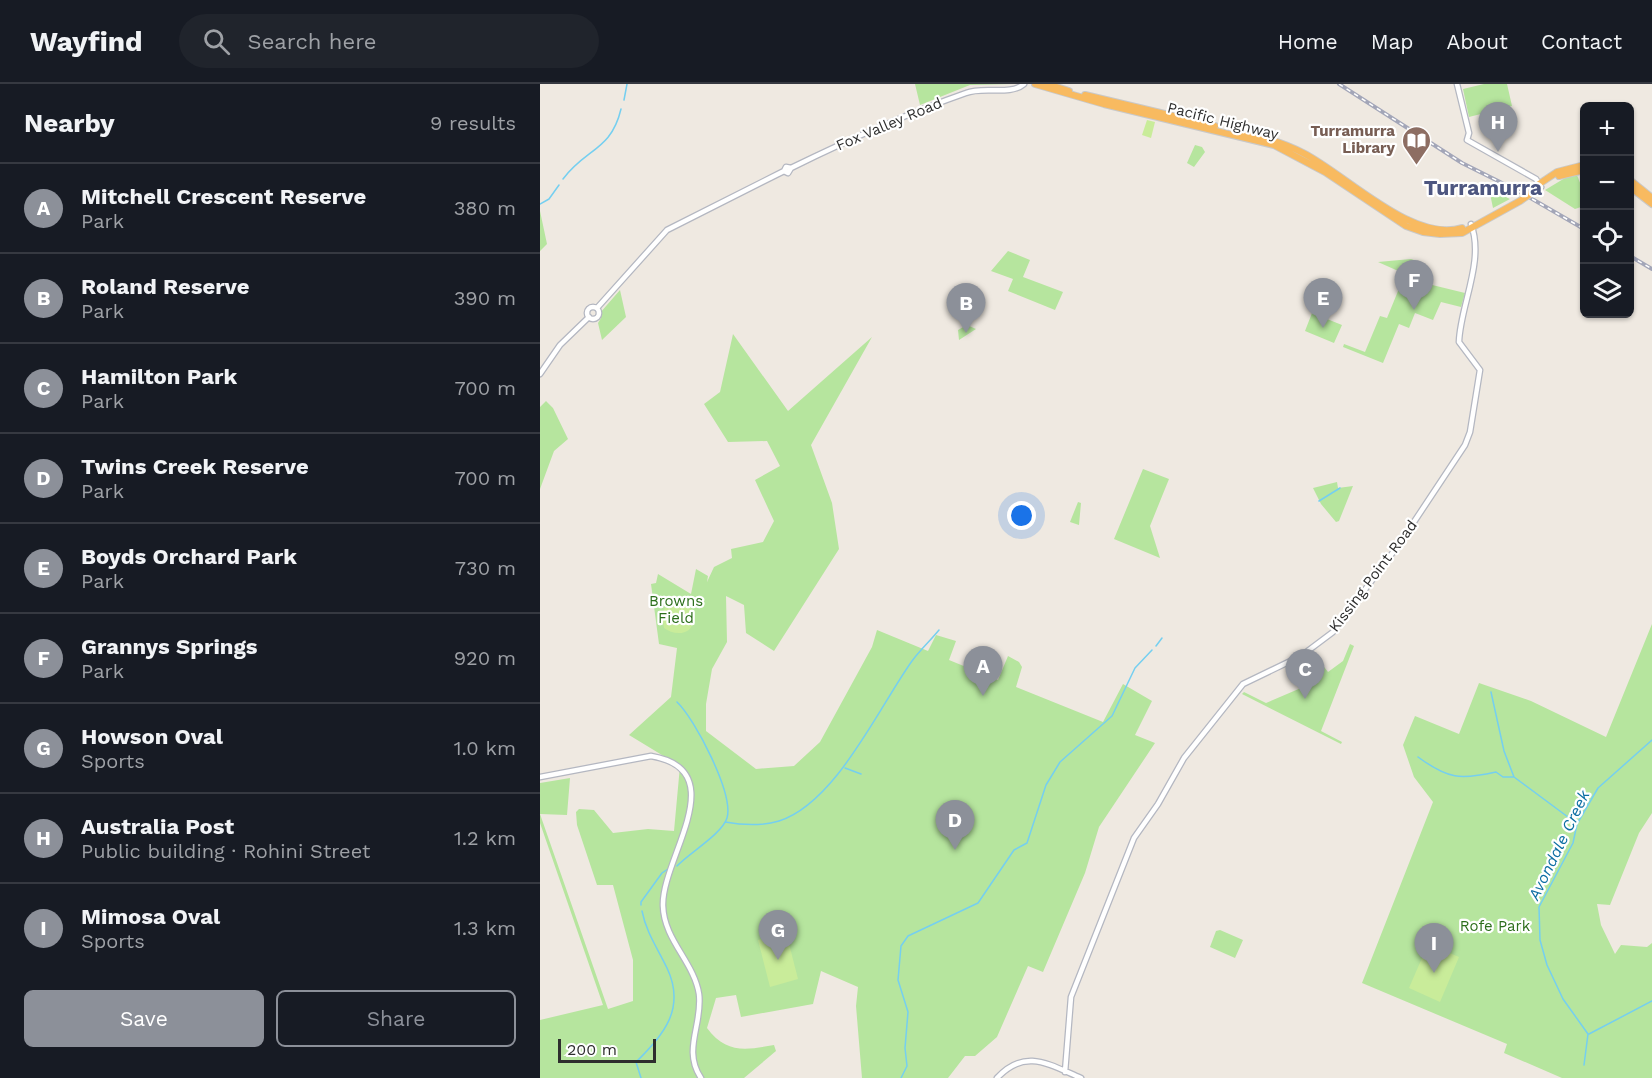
<!DOCTYPE html>
<html lang="en">
<head>
<meta charset="utf-8">
<style>
	body { margin:0; font-family:"Work Sans",sans-serif; background:#20242c; color:#f1f3f6 }
	.controls { position:absolute; right:18px; top:18px; display:grid; overflow:hidden; border-radius:9px; box-shadow:0 2px 4px #0004 }
	.controls button { width:54px; height:54px; display:grid; place-items:center; padding:0; border:0; border-bottom:2px solid #363941; background:#171b24; color:#f1f3f6; font:30px sans-serif }
	.scale { position:absolute; left:18px; bottom:15px; width:98px; box-sizing:border-box; padding-left:6px; border:3px solid #2e2e2e; border-top:0; font-size:16px; line-height:21px; white-space:nowrap; color:#2e2e2e; -webkit-text-stroke:4px #fff; paint-order:stroke }
	.you { position:absolute; left:482px; top:432px; width:21px; height:21px; margin:-15px; border:4px solid #fff; border-radius:50%; background:#1a73e8; box-shadow:0 0 0 9px #1a73e833 }
	.badge { display:grid; place-items:center; width:39px; height:39px; border-radius:50%; background:#8c9099; color:#fff; font-size:20px; font-weight:700 }
	.pin { position:absolute; translate:-50% -50px; filter:drop-shadow(0 2px 3px #0008) }
	.pin::after { content:''; position:absolute; top:32px; width:21px; height:18px; background:inherit; clip-path:polygon(0 0,100% 0,50% 100%) }
	.list { margin:0; padding:0; list-style:none }
	h2 { display:flex; justify-content:space-between; align-items:center; height:78px; margin:0; padding:0 24px; font-size:26px }
	h2 small { font-size:20px; font-weight:400; color:#9ea1a6 }
	.list li { display:grid; grid-template-columns:39px 1fr auto; gap:18px; align-items:center; box-sizing:border-box; height:90px; padding:0 24px; border-top:2px solid #363941 }
	.list b { display:block; font-size:22px; white-space:nowrap }
	.list p { margin:0; font-size:20px; white-space:nowrap; color:#9ea1a6 }
	.list em { font-size:20px; font-style:normal; color:#9ea1a6 }
	.actions { display:flex; gap:12px; padding:18px 24px }
	.actions a { flex:1; padding:14px 0; border:2px solid #8c9099; border-radius:9px; text-align:center; font-size:21px; color:#8c9099 }
	.actions .main { background:#8c9099; color:#fff }
	.icon { flex:none; width:33px; height:33px; fill:none; stroke:currentColor; stroke-width:2; stroke-linecap:round; stroke-linejoin:round }
	.map { position:relative; flex:none; width:1112px; height:994px; overflow:hidden }
	header { display:flex; align-items:center; gap:36px; box-sizing:border-box; height:84px; padding:0 30px; background:#171b24; border-bottom:2px solid #363941 }
	header strong { font-size:28px }
	nav { display:flex; gap:33px; margin-inline-start:auto; font-size:21px }
	.search { width:420px; height:54px; background:#20242c; display:flex; align-items:center; gap:15px; box-sizing:border-box; padding:0 21px; border-radius:33px; color:#9ea1a6; font-size:22px }
	main { display:flex }
	aside { flex:1; background:#171b24 }
	.map>svg:first-child { display:block }
	.green { fill:#b6e59e }
	.pitch { fill:#c9ec9a }
	.lines { fill:none; stroke-linecap:round; stroke-linejoin:round }
	.stream { stroke:#75cff0; stroke-width:1.5 }
	.secondary-casing { stroke:#b4b7c1; stroke-width:7 }
	.trunk-casing { stroke:#c9c9c9; stroke-width:8 }
	.secondary { stroke:#fff; stroke-width:4.5 }
	.trunk { stroke:#f8ba60; stroke-width:6 }
	.rail-casing { stroke:#a3a6b8; stroke-width:4 }
	.rail { stroke:#fff; stroke-width:1.5; stroke-dasharray:4.5; stroke-linecap:butt }
	.trunk-bridge-casing { stroke:#c9c9c9; stroke-width:8; stroke-linecap:butt }
	.trunk-bridge { stroke:#f8ba60; stroke-width:6 }
	.labels { text-anchor:middle; dominant-baseline:central; stroke-width:4.5; stroke-linejoin:round; paint-order:stroke }
	.street-label { font-size:15px; fill:#2e2e2e; stroke:#fff }
	.education-label { font-size:15px; font-weight:bold; fill:#785e54; stroke:#fff; text-anchor:end }
	.park-label { font-size:15px; fill:#2c6e1b; stroke:#fff }
	.water-label { font-size:16px; font-style:italic; fill:#0d6fa3; stroke:#fff }
	.district-label { font-size:21px; font-weight:bold; fill:#4d5680; stroke:#fff }
</style>
</head>
<body>
<header>
<strong>Wayfind</strong>
<div class="search"><svg class="icon" aria-label="search" viewBox="0 0 24 24"><circle cx="10" cy="10" r="6"/><path d="M15 15l6 6"/></svg>Search here</div>
<nav><a>Home</a><a>Map</a><a>About</a><a>Contact</a></nav>
</header>
<main>
<aside>
<h2>Nearby<small>9 results</small></h2>
<ul class="list">
<li><span class="badge">A</span><div><b>Mitchell Crescent Reserve</b><p>Park</p></div><em>380 m</em></li>
<li><span class="badge">B</span><div><b>Roland Reserve</b><p>Park</p></div><em>390 m</em></li>
<li><span class="badge">C</span><div><b>Hamilton Park</b><p>Park</p></div><em>700 m</em></li>
<li><span class="badge">D</span><div><b>Twins Creek Reserve</b><p>Park</p></div><em>700 m</em></li>
<li><span class="badge">E</span><div><b>Boyds Orchard Park</b><p>Park</p></div><em>730 m</em></li>
<li><span class="badge">F</span><div><b>Grannys Springs</b><p>Park</p></div><em>920 m</em></li>
<li><span class="badge">G</span><div><b>Howson Oval</b><p>Sports</p></div><em>1.0 km</em></li>
<li><span class="badge">H</span><div><b>Australia Post</b><p>Public building · Rohini Street</p></div><em>1.2 km</em></li>
<li><span class="badge">I</span><div><b>Mimosa Oval</b><p>Sports</p></div><em>1.3 km</em></li>
</ul>
<div class="actions"><a class="main">Save</a><a>Share</a></div>
</aside>
<div class="map">
<svg width="1112" height="994" viewBox="0 0 1112 994">
	<rect width="100%" height="100%" fill="#efe9e1"/>
	<path class="green" d="M 375,0 L 472,0 L 430,1 L 380,21 Z
		M 944,0 L 967,0 L 972,22 L 929,33 L 923,5 Z
		M 655,61 L 662,63 L 665,68 L 654,83 L 647,79 Z
		M 1037,91 L 1044,109 L 1044,122 L 1035,125 L 1005,106 L 1025,94 Z
		M 949,105 L 970,115 L 953,124 Z
		M 0,127 L 7,160 L 0,167 Z
		M 468,167 L 490,176 L 483,193 L 523,208 L 515,226 L 468,207 L 473,195 L 451,187 Z
		M 871,175 L 885,180 L 880,198 L 925,209 L 921,223 L 901,218 L 893,236 L 875,229 L 869,244 L 859,240 L 843,279 L 803,263 L 804,260 L 825,268 L 840,232 L 847,234 L 865,190 L 838,178 Z
		M 80,206 L 86,233 L 62,256 L 58,239 L 61,234 L 60,229 Z
		M 772,229 L 802,241 L 794,259 L 765,247 Z
		M 427,241 L 436,245 L 419,256 L 418,246 Z
		M 193,250 L 248,327 L 332,253 L 271,361 L 292,419 L 299,465 L 234,567 L 206,549 L 204,521 L 186,512 L 187,558 L 172,585 L 166,620 L 166,647 L 216,685 L 254,682 L 280,658 L 332,563 L 337,546 L 388,567 L 396,551 L 416,557 L 409,576 L 458,596 L 468,572 L 479,578 L 482,583 L 476,603 L 563,638 L 583,600 L 612,617 L 595,651 L 615,659 L 559,743 L 545,789 L 503,888 L 488,882 L 457,953 L 435,972 L 425,972 L 408,994 L 322,994 L 316,922 L 318,903 L 281,887 L 273,920 L 201,933 L 196,911 L 176,914 L 167,944 C 186,970 206,966 234,961 L 236,967 L 204,994 L 0,994 L 0,936 L 63,921 L 0,739 L 0,699 L 30,694 L 27,731 L 0,730 L 68,925 L 93,917 L 93,876 L 73,801 L 57,801 L 37,741 L 36,728 L 39,725 L 54,726 L 73,749 L 108,745 L 134,747 L 140,682 L 89,651 L 131,613 L 137,564 L 119,560 L 111,500 L 116,499 L 118,490 L 151,510 L 156,485 L 168,492 L 167,498 L 174,483 L 192,474 L 191,465 L 223,458 L 234,437 L 215,396 L 240,382 L 227,357 L 188,358 L 164,320 L 180,308 Z
		M 6,317 L 13,324 L 28,355 L 14,367 L 0,405 L 0,323 Z
		M 603,385 L 629,395 L 610,442 L 620,474 L 574,455 Z
		M 797,398 L 798,404 L 813,402 L 799,437 L 796,438 L 781,420 L 773,404 Z
		M 538,418 L 541,419 L 539,441 L 530,438 Z
		M 1112,540 L 1112,729 L 1099,749 L 1070,821 L 1057,820 L 1061,841 L 1075,870 L 1081,861 L 1107,863 L 1112,859 L 1112,994 L 1022,994 L 964,969 L 967,960 L 822,899 L 893,718 L 874,693 L 863,661 L 875,632 L 919,650 L 939,599 L 991,617 L 1066,653 Z
		M 810,560 L 814,562 L 781,647 L 802,658 L 801,660 L 702,610 L 704,608 L 726,619 L 775,598 L 781,593 L 767,575 L 774,570 L 788,588 L 803,577 Z
		M 680,846 L 703,856 L 695,874 L 670,863 L 676,847 Z"/>
	<path class="pitch" d="M 607,36 L 615,38 L 611,54 L 602,51 Z
		M 130,514 L 150,518 C 149,525 153,526 153,533 C 155,552 134,552 124,544 L 122,530 Z
		M 246,848 L 258,895 L 230,903 L 218,856 Z
		M 888,860 L 919,873 L 900,918 L 869,904 Z"/>
	<g class="lines">
		<path class="stream" d="M 84,16 L 87,0
			M 23,95 C 46,64 71,67 81,25
			M 0,120 L 9,115 L 19,101
			M 779,417 L 800,404
			M 616,562 L 622,554
			M 951,608 L 964,667 L 974,693
			M 137,618 C 155,635 194,710 187,734 C 182,750 149,769 137,782
			M 878,673 C 908,695 920,696 956,688 L 963,693 L 974,693 L 1036,739
			M 305,684 L 321,690
			M 185,738 C 202,741 222,742 239,737 C 296,719 339,623 372,577 C 380,566 390,557 399,546
			M 101,821 L 101,818 L 122,789 L 128,785
			M 1049,950 L 1112,917
			M 1044,981 L 1048,950 L 1023,915 L 1007,881 L 1000,856 L 999,823 L 1033,759 L 1037,740 L 1058,704 L 1112,656
			M 101,994 L 96,978 C 124,951 146,924 127,884 C 118,865 106,848 102,827
			M 361,994 L 367,982 L 365,964 L 368,928 L 358,896 L 361,862 L 368,852 L 438,819 L 474,766 L 487,759 L 506,701 L 520,678 L 572,632 L 595,584 L 612,566"/>
		<defs>
			<path id="secondary" d="M 917,0 L 929,49 L 927,56 L 996,95 L 1001,103
				M 251,84 C 308,56 366,30 426,9 C 443,2 470,12 484,0
				M47 229a6 6 0 1 1 12 0a6 6 0 1 1-12 0Z
				M 57,224 L 127,146 L 244,87 L 246,83 L 251,84 L 248,89 L 244,87
				M 0,290 L 20,261 L 49,233
				M 0,693 L 111,672 C 195,686 121,775 123,822 C 124,856 154,878 159,910 C 163,940 142,966 161,994
				M 525,988 L 531,913 L 594,754 L 618,720 L 644,674 L 703,600 L 761,572 L 793,548 L 860,459 L 925,361 L 930,348 L 940,286 L 919,258 C 920,222 945,177 931,140
				M 457,994 C 485,964 508,980 541,994"/>
			<path id="trunk" d="M 495,0 L 564,20 L 734,61 L 785,88 L 866,142 L 883,148 L 900,150 L 922,149 L 980,117
				M 507,0 L 529,7
				M 545,11 L 675,42
				M 697,47 C 720,52 742,58 763,69 C 805,90 873,160 922,144
				M 1019,92 L 1044,86
				M 1090,96 L 1112,114
				M 1090,103 L 1112,120
				M 993,104 L 1017,88 L 1044,81"/>
		</defs>
		<use href="#secondary" class="secondary-casing"/>
		<use href="#trunk" class="trunk-casing"/>
		<use href="#secondary" class="secondary"/>
		<use href="#trunk" class="trunk"/>
		<defs>
			<path id="rail" d="M 799,0 L 922,79 L 980,108 L 1044,145
				M 1090,172 L 1112,185"/>
		</defs>
		<use href="#rail" class="rail-casing"/>
		<use href="#rail" class="rail"/>
		<defs>
			<path id="trunk-bridge" d="M 980,117 L 996,106"/>
		</defs>
		<use href="#trunk-bridge" class="trunk-bridge-casing"/>
		<use href="#trunk-bridge" class="trunk-bridge"/>
	</g>
	<defs>
		<symbol id="library-pin" viewBox="-11 -11 22 30"><path d="M0 17L-7.5 6A9.5 9.5 0 1 1 7.5 6Z" fill="#8d6e63" stroke="#fff"/><path d="M-6-4Q-3-5.5-.7-3.5V5Q-3 3-6 4ZM6-4Q3-5.5 .7-3.5V5Q3 3 6 4Z" fill="#fff"/></symbol>
	</defs>
	<g fill-rule="evenodd">
		<use href="#library-pin" x="860" y="40" width="33" height="45"/>
	</g>
	<g class="labels">
		<g class="street-label">
			<text transform="translate(683 37) rotate(14)">Pacific Highway</text>
			<text transform="translate(349 40) rotate(-23)">Fox Valley Road</text>
			<text transform="translate(833 492) rotate(-53)">Kissing Point Road</text>
		</g>
		<g class="education-label">
			<text x="855" y="47">Turramurra<tspan x="855" dy="17">Library</tspan></text>
		</g>
		<g class="park-label">
			<text x="136" y="517">Browns<tspan x="136" dy="17">Field</tspan></text>
			<text x="955" y="842">Rofe Park</text>
		</g>
		<g class="water-label">
			<text transform="translate(1019 761) rotate(-64)">Avondale Creek</text>
		</g>
		<g class="district-label">
			<text x="943" y="103">Turramurra</text>
		</g>
	</g>
</svg>
<div class="controls">
<button>+</button>
<button>−</button>
<button><svg class="icon" aria-label="locate" viewBox="0 0 24 24"><circle cx="12" cy="12" r="6"/><path d="M12 2v4M12 18v4M2 12h4M18 12h4"/></svg></button>
<button><svg class="icon" aria-label="layers" viewBox="0 0 24 24"><path d="M12 4l9 5-9 5-9-5zM3 14l9 5 9-5"/></svg></button>
</div>
<div class="scale">200 m</div>
<div class="you"></div>
<div class="pin badge" style="left:443px;top:612px">A</div>
<div class="pin badge" style="left:426px;top:249px">B</div>
<div class="pin badge" style="left:765px;top:615px">C</div>
<div class="pin badge" style="left:415px;top:766px">D</div>
<div class="pin badge" style="left:783px;top:244px">E</div>
<div class="pin badge" style="left:874px;top:226px">F</div>
<div class="pin badge" style="left:238px;top:876px">G</div>
<div class="pin badge" style="left:958px;top:68px">H</div>
<div class="pin badge" style="left:894px;top:889px">I</div>
</div>
</main>
</body>
</html>
